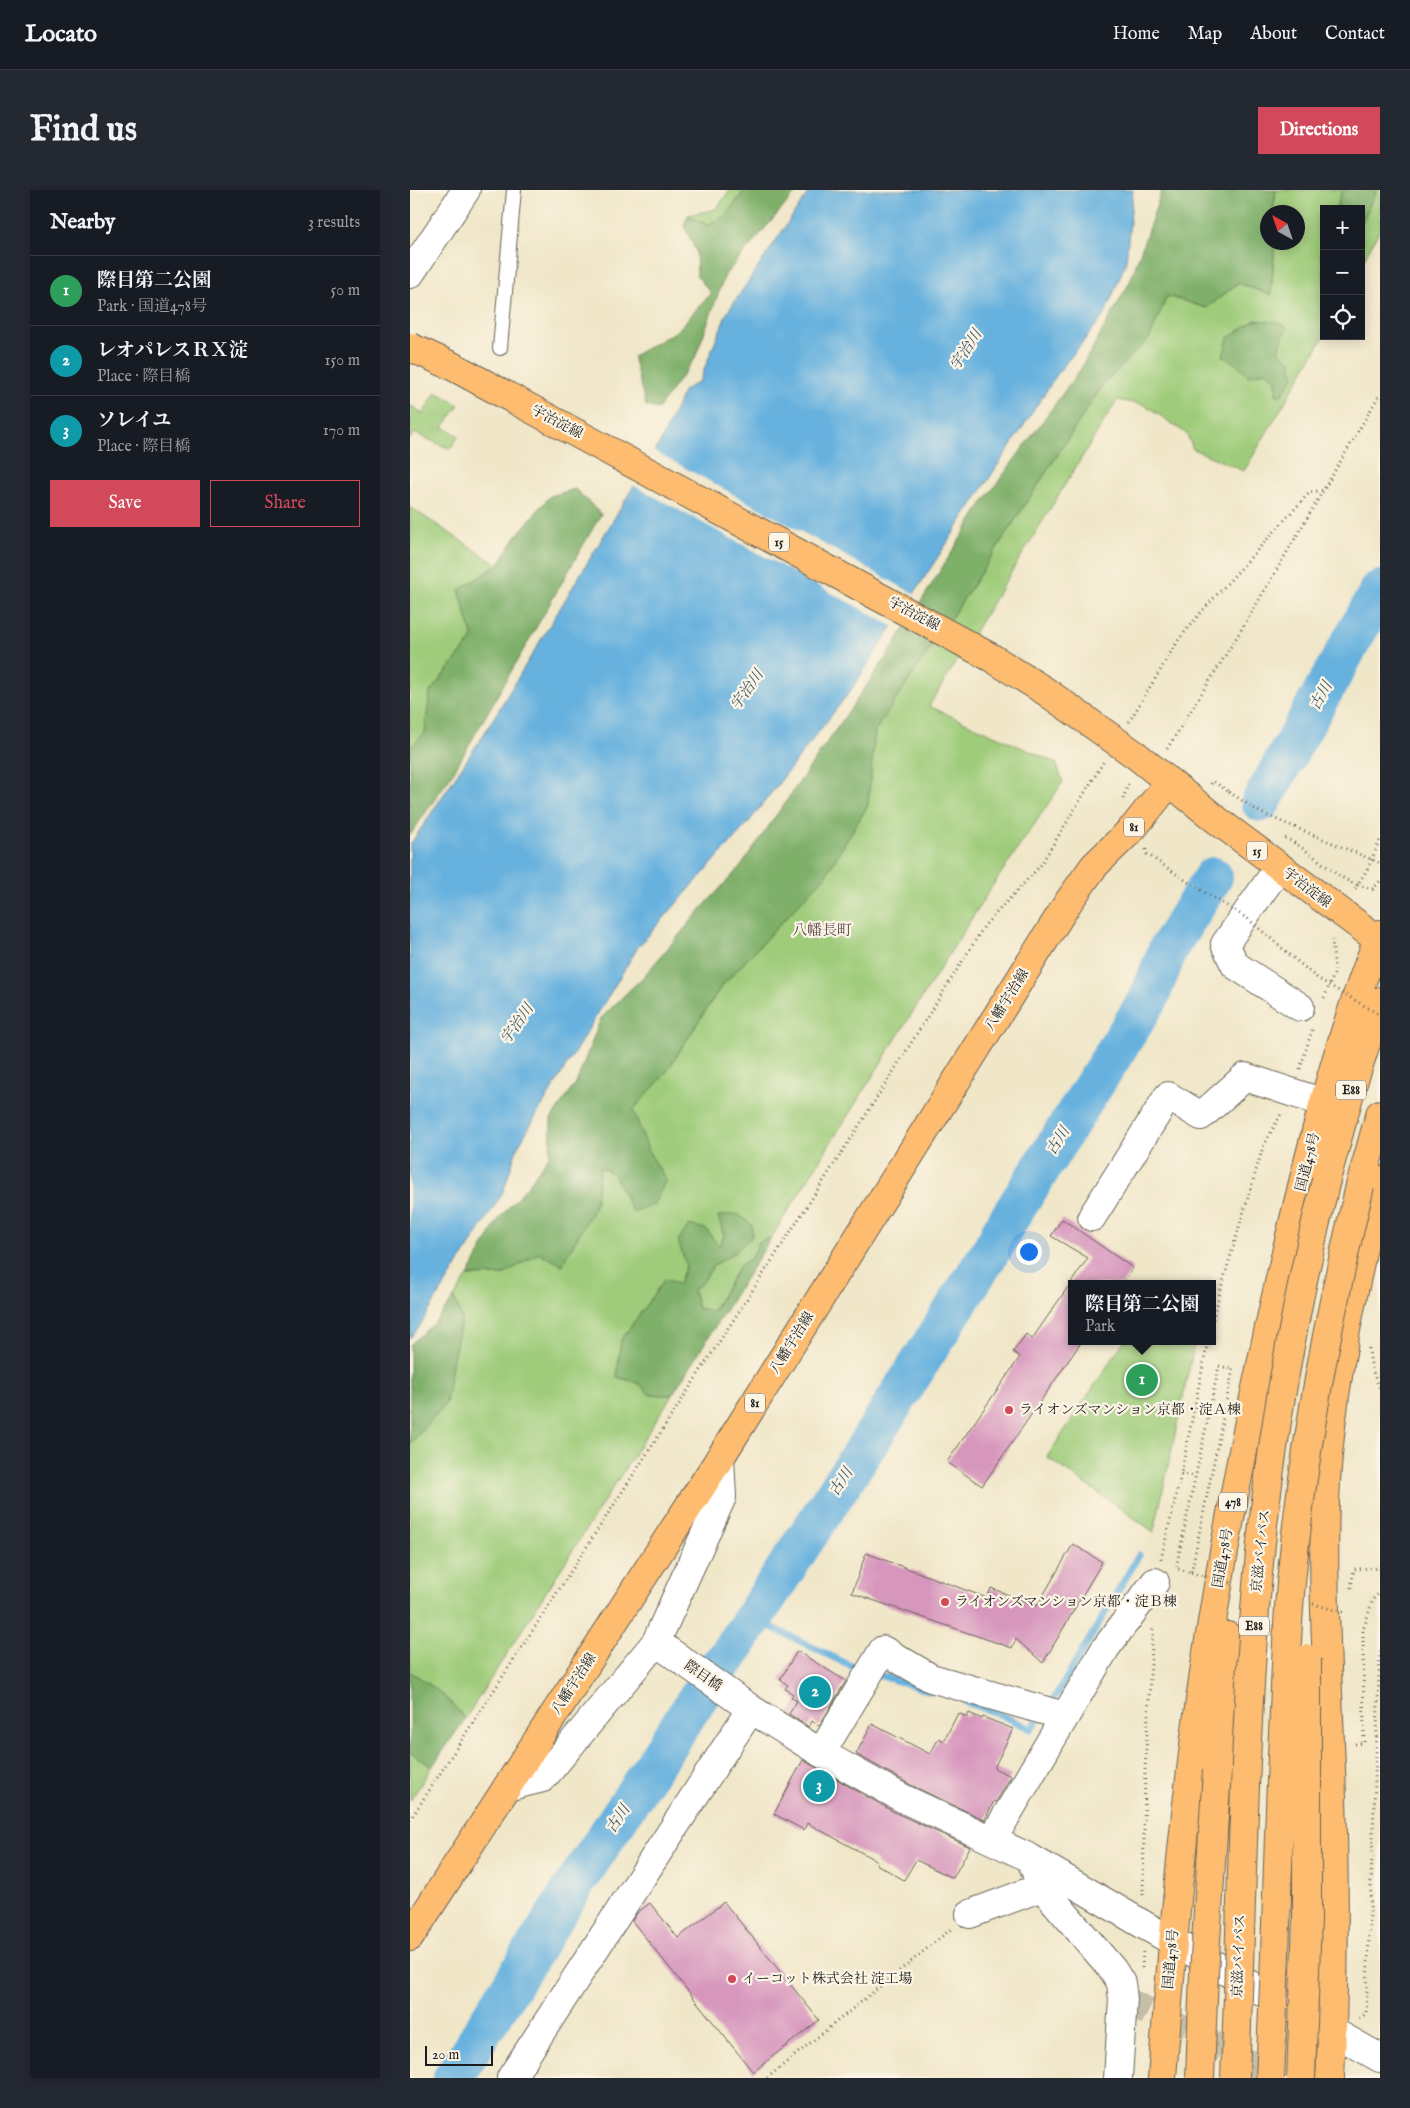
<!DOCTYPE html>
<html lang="en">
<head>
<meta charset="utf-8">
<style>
	body { margin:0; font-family:"IM FELL English","Noto Serif JP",serif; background:#242831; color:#f1f3f6 }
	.controls { position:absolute; right:15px; top:15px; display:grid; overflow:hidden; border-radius:0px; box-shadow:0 2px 12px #0003 }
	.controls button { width:45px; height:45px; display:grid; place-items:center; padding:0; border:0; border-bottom:1px solid #363941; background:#171b24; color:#f1f3f6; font:25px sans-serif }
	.compass { position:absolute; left:850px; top:15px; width:45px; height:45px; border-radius:50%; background:#171b24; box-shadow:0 2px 12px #0003; rotate:320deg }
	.scale { position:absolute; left:15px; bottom:12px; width:68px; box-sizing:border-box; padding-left:5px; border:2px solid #1c1c1c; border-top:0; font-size:14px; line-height:18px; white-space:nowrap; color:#1c1c1c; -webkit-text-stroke:4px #fcf5e5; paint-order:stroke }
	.you { position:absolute; left:618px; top:1061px; width:18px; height:18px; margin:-12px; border:4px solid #fff; border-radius:50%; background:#1a73e8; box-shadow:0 0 0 8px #1a73e833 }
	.badge { display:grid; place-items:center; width:32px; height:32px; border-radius:50%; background:#d1495b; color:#fff; font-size:16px; font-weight:700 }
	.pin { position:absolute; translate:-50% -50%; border:2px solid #fff; box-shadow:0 1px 5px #0006 }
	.popup { position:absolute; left:658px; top:1090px; width:148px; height:65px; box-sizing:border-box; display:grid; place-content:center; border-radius:0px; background:#171b24; filter:drop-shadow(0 1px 4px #0005); font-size:16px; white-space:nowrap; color:#9ea1a6 }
	.popup b { font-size:19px; color:#f1f3f6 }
	.popup::after { content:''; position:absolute; left:50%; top:100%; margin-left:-10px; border:10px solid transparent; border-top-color:#171b24 }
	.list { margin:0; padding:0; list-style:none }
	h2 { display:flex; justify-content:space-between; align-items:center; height:65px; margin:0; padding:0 20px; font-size:21px }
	h2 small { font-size:16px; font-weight:400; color:#9ea1a6 }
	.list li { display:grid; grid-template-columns:32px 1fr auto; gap:15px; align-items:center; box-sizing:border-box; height:70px; padding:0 20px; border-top:1px solid #363941 }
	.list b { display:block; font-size:19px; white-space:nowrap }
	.list p { margin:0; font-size:16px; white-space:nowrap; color:#9ea1a6 }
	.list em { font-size:16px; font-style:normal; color:#9ea1a6 }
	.actions { display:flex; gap:10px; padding:15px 20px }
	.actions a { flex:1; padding:11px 0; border:1px solid #d1495b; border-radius:0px; text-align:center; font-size:18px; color:#d1495b }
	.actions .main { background:#d1495b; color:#fff }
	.icon { flex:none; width:28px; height:28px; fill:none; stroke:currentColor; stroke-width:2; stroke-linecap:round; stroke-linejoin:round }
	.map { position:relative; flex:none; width:970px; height:1888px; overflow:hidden; border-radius:0px }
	header { display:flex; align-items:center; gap:30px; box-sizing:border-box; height:70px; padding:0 25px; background:#171b24; border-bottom:1px solid #363941 }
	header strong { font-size:24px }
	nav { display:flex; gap:28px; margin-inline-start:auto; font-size:18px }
	.intro { display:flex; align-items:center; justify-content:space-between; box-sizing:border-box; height:120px; padding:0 30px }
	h1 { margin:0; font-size:35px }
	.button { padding:12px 22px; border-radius:0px; background:#d1495b; color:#fff; font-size:18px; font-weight:700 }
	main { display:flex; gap:30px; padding:0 30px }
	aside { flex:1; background:#171b24; border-radius:0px; box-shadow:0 2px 12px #0003 }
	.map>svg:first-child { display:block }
	.green { fill:#9fcc7a; stroke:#5e744b; fill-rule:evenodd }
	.forest { fill:#7fb06a; stroke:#4e6643 }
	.water { fill:#66b1de; stroke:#41667d }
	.pier { fill:#f0e6c8 }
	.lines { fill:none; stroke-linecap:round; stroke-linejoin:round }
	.stream { stroke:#66b1de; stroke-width:7 }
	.river { stroke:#66b1de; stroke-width:40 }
	.building { fill:#d797bd }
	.street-tunnel { stroke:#c6bea6; stroke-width:28; stroke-dasharray:28 14; stroke-linecap:butt }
	.lane-casing { stroke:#666358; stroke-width:16 }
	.street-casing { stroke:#666358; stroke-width:30 }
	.primary-casing { stroke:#666358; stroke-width:30 }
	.highway-casing { stroke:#666358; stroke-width:30 }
	.path { stroke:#666358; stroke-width:3; stroke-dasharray:1 4; stroke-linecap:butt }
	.lane { stroke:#fff; stroke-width:14 }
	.street { stroke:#fff; stroke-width:28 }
	.primary { stroke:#fdbc70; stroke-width:28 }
	.highway { stroke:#fdbc70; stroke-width:28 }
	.primary-bridge-casing { stroke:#666358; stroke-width:30; stroke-linecap:butt }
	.highway-bridge-casing { stroke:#666358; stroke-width:30; stroke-linecap:butt }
	.path-bridge { stroke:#666358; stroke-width:3; stroke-dasharray:1 4; stroke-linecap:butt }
	.primary-bridge { stroke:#fdbc70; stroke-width:28 }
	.highway-bridge { stroke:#fdbc70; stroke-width:28 }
	.poi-dot { fill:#d1495b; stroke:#fcf5e5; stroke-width:2 }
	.labels { text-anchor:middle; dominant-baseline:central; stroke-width:4.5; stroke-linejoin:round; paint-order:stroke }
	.shield { fill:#fcf5e5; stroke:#5f5d58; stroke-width:1 }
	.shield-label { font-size:12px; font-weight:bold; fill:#1c1c1c }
	.street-label { font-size:14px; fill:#1c1c1c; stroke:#fcf5e5 }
	.poi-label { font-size:14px; fill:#1c1c1c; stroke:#fcf5e5; text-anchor:start }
	.water-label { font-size:15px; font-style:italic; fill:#3a586a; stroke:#fcf5e5 }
	.neighbourhood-label { font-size:15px; fill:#5d4754; stroke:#fcf5e5 }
</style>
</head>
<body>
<header>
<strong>Locato</strong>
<nav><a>Home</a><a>Map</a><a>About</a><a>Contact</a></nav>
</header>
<div class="intro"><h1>Find us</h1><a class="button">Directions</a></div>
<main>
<aside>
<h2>Nearby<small>3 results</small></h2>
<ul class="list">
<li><span class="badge" style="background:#2e9e5b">1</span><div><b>際目第二公園</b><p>Park · 国道478号</p></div><em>50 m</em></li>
<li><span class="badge" style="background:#0f9aa8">2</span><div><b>レオパレスＲＸ淀</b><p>Place · 際目橋</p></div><em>150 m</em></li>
<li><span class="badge" style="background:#0f9aa8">3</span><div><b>ソレイユ</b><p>Place · 際目橋</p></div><em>170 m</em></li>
</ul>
<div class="actions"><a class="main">Save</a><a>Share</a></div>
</aside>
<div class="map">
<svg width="970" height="1888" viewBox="0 0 970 1888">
	<rect width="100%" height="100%" fill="#fcf5e5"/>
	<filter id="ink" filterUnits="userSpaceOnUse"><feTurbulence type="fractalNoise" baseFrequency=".02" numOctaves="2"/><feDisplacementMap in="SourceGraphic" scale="10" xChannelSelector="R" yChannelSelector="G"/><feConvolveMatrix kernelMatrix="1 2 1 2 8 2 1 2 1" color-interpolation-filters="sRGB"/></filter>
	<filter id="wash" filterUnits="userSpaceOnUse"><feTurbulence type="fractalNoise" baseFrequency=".0096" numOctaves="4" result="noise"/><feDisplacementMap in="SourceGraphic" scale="20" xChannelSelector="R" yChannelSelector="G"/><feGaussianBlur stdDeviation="1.12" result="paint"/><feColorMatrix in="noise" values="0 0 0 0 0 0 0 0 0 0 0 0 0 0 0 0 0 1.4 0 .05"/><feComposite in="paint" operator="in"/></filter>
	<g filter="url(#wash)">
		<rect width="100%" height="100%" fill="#f0e6c8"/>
		<path class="green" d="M 320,0 L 335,0 L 314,27 L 297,35 L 278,25 L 306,19 Z
			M 866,0 L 932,0 L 926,19 L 914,19 L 914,56 L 910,65 L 914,74 L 914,146 L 834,281 L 783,259 L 777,244 L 735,215 L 707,210 L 519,516 L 646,573 L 653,592 L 577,704 L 361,1048 L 349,1052 L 342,1068 L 330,1075 L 302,1121 L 288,1118 L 283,1100 L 293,1092 L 303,1076 L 324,1063 L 309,1026 L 314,1046 L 309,1057 L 276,1075 L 269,1095 L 255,1089 L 211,1150 L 207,1187 L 228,1193 L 240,1205 L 262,1205 L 55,1529 C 41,1510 20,1493 0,1482 L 0,1254 L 36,1213 L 43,1168 L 52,1128 L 44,1108 L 58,1086 L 93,1085 L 129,1063 L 151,1074 L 185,1016 L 190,977 L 204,984 L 222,1021 L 256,990 L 239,962 L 223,920 L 255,884 L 310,798 L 416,685 L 458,615 L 464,541 L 561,398 L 692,196 L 739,149 L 757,106 L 797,118 L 828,93 L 861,105 L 865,53 L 888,52 L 888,22 L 863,22 ZM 881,171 L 866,190 L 856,181 L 838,186 L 829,176 Z
			M 965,0 L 970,0 L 970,39 L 951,75 L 951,34 L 965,4 Z
			M 26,202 L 49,215 L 33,237 L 49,246 L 40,259 L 4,243 L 0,249 L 0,215 L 13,224 Z
			M 0,317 L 88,375 L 50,400 L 63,448 L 20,502 L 15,543 L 0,557 Z
			M 714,1151 L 785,1151 L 744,1342 L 637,1267 Z
			M 0,1562 L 22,1577 L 0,1611 Z"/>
		<path class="forest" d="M 335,0 L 388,0 L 315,85 L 285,168 L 248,219 L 236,216 L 223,166 L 267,141 L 301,103 L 287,86 L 286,61 L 274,36 L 278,25 L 297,35 L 314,27 Z
			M 752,0 L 866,0 L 863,22 L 858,22 L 858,52 L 865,53 L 861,105 L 828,93 L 797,118 L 757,106 L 739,149 L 692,196 L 561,398 L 465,541 L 458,615 L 416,685 L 310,798 L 255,884 L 223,920 L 239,962 L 256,990 L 244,1015 L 222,1022 L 204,984 L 190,977 L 185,1016 L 152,1075 L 129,1063 L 93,1085 L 58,1086 L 87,1031 L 120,993 L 140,964 L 141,929 L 166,893 L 191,828 L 234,786 L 293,717 L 331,676 L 475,469 L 572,314 L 670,180 L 720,92 Z
			M 932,0 L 965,0 L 965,4 L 951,34 L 951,19 L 926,19 Z
			M 845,130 L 866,132 L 877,137 L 868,161 L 881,171 L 884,187 L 872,205 L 866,205 L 866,190 L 856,181 L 838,186 L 829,176 L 813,166 L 818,148 Z
			M 165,299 L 191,324 L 43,583 L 0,645 L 0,557 L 15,543 L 20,502 L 63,448 L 49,400 L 88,375 L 107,345 L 140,306 Z
			M 328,1024 L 342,1035 L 342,1047 L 324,1063 L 303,1076 L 293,1092 L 283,1100 L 288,1118 L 303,1121 L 330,1075 L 342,1068 L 349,1052 L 361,1048 L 262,1205 L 240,1205 L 228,1193 L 207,1187 L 211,1150 L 255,1089 L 269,1094 L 276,1075 L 268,1051 L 279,1035 L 296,1039 L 309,1056 L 314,1046 L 308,1026 Z
			M 44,1108 L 52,1128 L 43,1168 L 36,1213 L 0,1254 L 0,1155 L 24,1133 Z
			M 0,1482 C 20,1493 41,1510 55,1529 L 22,1577 L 0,1562 Z"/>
		<path class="water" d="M 400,0 L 723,0 L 716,72 L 695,124 L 648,183 L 441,500 L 338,633 L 228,757 L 108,956 L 93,1002 L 9,1137 L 0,1148 L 0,655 L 74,544 L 251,251 L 274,200 L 289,192 L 317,123 Z"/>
		<path class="pier" d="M 242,260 L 323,304 L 506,405 L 484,437 L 221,294 Z"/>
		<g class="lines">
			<path class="stream" d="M 343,1428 L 443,1477 L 455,1481
				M 465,1484 L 520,1501
				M 556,1512 L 587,1523 L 621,1539 L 631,1525
				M 639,1515 L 649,1501 L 729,1365"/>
			<path class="river" d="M 851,612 L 970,400
				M 43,1888 L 167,1691 L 308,1477 L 317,1468 L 461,1249 L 589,1048 L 590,1043 L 739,808 L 758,759 L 803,687"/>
		</g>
		<g id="blocks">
			<path class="building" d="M 652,1029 L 723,1078 L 712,1094 L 662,1094 L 662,1151 L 672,1151 L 572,1296 L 537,1272 L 610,1167 L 603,1162 L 616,1144 L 622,1149 L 678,1068 L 641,1046 Z
				M 663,1354 L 692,1372 L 633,1473 L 606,1449 L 602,1458 L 442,1403 L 456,1363 L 577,1408 L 581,1398 L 627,1416 Z
				M 387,1461 L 436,1491 L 409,1536 L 402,1531 L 399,1537 L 379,1524 L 387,1511 L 381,1507 L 383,1504 L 375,1499 L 378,1495 L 370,1490 Z
				M 548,1523 L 557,1527 L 559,1523 L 572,1529 L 573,1527 L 603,1539 L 584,1578 L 601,1586 L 586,1612 L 584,1611 L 575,1630 L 501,1595 L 446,1564 L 462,1534 L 520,1564 L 529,1548 L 534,1551 Z
				M 393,1570 L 486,1623 L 560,1657 L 543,1688 L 506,1670 L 494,1690 L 466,1674 L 467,1671 L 397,1633 L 394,1640 L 364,1624 Z
				M 314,1712 L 409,1830 L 343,1882 L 222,1731 L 227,1723 L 240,1713 L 268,1748 Z"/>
		</g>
	</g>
	<g filter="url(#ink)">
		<use href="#blocks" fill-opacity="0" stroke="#666358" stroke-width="1"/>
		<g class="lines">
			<path class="street-tunnel" d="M 713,1809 L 868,1888"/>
			<defs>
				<path id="lane" d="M 90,158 L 104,0"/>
				<path id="street" d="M 0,84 L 56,0
					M 869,677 L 815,754 L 825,775 L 890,817
					M 682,1027 L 758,906 L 791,926 L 835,887 L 914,913
					M 246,1452 L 341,1519 L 411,1563 L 494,1609 L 620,1668 L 734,1735 L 970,1868
					M 411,1563 L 473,1460 L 521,1488 L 654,1526
					M 97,1597 L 133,1588 L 246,1452 L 312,1307 L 310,1268
					M 582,1650 L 695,1459 L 745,1392
					M 620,1668 L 632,1697 L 703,1780 L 711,1793 L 713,1809 L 708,1888
					M 560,1724 L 632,1697
					M 101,1888 L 341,1519"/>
				<path id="primary" d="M 727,566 L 808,631 L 970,751
					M 0,1747 L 310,1268 L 659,711 L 684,676 L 724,637 L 759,593"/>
				<path id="highway" d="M 916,990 L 941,899 L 970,811
					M 950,996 L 970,924
					M 807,1580 L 817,1446
					M 752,1888 C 762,1759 773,1631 791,1503 C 811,1365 838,1229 869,1093 C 896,976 925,856 970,744
					M 920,1888 C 925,1785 925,1682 921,1579 C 918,1490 912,1401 915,1311 C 918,1234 931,1158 948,1082 C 954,1051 961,1020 970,990"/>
			</defs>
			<use href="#lane" class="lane-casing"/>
			<use href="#street" class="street-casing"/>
			<use href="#primary" class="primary-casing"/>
			<use href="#highway" class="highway-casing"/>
			<path class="path" d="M 719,532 L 769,449 L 793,420 L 900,302 L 915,300
				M 757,559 L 833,437 L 970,204
				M 801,594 L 803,591 L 819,602
				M 713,609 L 719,592
				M 875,648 C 901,660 920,684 947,695 L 957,680 L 970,650
				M 736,659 L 737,664 L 778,692
				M 945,699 L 947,695 L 963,699 L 970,691
				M 914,808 L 925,782 L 922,750
				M 890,879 L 903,837
				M 802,1134 L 811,1098 L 853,957 L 871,924
				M 959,1158 C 960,1173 963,1185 970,1198
				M 809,1176 L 823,1179 L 781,1383 L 766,1378 Z
				M 771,1284 L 786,1286
				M 751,1369 L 771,1284 L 798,1151
				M 941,1398 L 944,1379 L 970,1378
				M 945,1554 L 954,1553 L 953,1441 L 963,1409 L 970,1402
				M 0,1630 L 454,928 L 575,735 L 630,676 L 694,571
				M 733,1705 L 735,1580 L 743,1437
				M 732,1778 L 733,1761
				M 949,1828 L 956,1824 L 970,1461
				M 357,1888 L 541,1739"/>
			<use href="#lane" class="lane"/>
			<use href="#street" class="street"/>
			<use href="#primary" class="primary"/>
			<use href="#highway" class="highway"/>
			<defs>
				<path id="primary-bridge" d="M 0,157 L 42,176 L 582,468 L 635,501 L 727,566"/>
				<path id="highway-bridge" d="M 790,1888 L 794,1783 L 807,1580
					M 825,1888 C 832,1720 833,1552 848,1384 C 860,1251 884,1120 916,990
					M 860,1888 C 866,1766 868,1644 874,1523 C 876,1476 877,1429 882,1383 C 894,1252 919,1124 950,996
					M 891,1888 L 897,1729 L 897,1469"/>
			</defs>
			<use href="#primary-bridge" class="primary-bridge-casing"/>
			<use href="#highway-bridge" class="highway-bridge-casing"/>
			<path class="path-bridge" d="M 819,602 L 851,623 L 970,673
				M 778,692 L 838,729 L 907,788 L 970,825
				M 781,1383 L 822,1393
				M 903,1414 L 936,1423"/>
			<use href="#primary-bridge" class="primary-bridge"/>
			<use href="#highway-bridge" class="highway-bridge"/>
		</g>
	</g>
	<g class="poi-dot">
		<circle cx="599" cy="1220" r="5"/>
		<circle cx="535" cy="1412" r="5"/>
		<circle cx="322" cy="1789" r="5"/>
	</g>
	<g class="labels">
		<g class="shield">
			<rect x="359" y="342.5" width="20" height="19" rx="4"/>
			<rect x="714" y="627.5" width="20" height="19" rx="4"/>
			<rect x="837" y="651.5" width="20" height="19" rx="4"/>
			<rect x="926" y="890.5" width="30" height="19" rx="4"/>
			<rect x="335" y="1203.5" width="20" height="19" rx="4"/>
			<rect x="809" y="1302.5" width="28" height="19" rx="4"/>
			<rect x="829" y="1426.5" width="30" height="19" rx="4"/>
		</g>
		<g class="shield-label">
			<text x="369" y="352">15</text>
			<text x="724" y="637">81</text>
			<text x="847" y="661">15</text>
			<text x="941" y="900">E88</text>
			<text x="345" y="1213">81</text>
			<text x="823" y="1312">478</text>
			<text x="844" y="1436">E88</text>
		</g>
		<g class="street-label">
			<text transform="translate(147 232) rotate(28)">宇治淀線</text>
			<text transform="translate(504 424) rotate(28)">宇治淀線</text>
			<text transform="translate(897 698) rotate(37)">宇治淀線</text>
			<text transform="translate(597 810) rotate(-58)">八幡宇治線</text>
			<text transform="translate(898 972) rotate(-76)">国道478号</text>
			<text transform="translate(382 1153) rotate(-58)">八幡宇治線</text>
			<text transform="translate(851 1361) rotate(-84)">京滋バイパス</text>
			<text transform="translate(813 1368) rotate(-80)">国道478号</text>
			<text transform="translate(293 1486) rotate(35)">際目橋</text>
			<text transform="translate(164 1494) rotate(-57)">八幡宇治線</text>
			<text transform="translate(829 1766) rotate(-88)">京滋バイパス</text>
			<text transform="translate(761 1769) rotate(-85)">国道478号</text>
		</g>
		<g class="poi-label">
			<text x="609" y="1220">ライオンズマンション京都・淀Ａ棟</text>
			<text x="545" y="1412">ライオンズマンション京都・淀Ｂ棟</text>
			<text x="332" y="1789">イーコット株式会社 淀工場</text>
		</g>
		<g class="water-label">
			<text transform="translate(556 160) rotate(-57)">宇治川</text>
			<text transform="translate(337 500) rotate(-55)">宇治川</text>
			<text transform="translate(911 506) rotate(-61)">古川</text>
			<text transform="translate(107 834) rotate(-55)">宇治川</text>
			<text transform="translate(648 951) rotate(-58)">古川</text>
			<text transform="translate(431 1292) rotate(-57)">古川</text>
			<text transform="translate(208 1629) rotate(-57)">古川</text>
		</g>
		<g class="neighbourhood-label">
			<text x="412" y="740">八幡長町</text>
		</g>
	</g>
</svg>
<div class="controls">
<button>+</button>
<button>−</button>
<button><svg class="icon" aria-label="locate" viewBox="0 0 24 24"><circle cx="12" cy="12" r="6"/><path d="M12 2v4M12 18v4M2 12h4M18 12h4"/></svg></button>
</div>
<svg class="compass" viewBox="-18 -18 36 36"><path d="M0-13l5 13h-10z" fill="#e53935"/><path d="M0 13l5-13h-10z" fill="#9ea1a6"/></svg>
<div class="scale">20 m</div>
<div class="you"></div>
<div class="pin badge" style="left:732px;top:1190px;background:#2e9e5b">1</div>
<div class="popup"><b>際目第二公園</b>Park</div>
<div class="pin badge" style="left:405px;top:1502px;background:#0f9aa8">2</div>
<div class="pin badge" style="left:409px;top:1596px;background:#0f9aa8">3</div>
</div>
</main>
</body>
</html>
